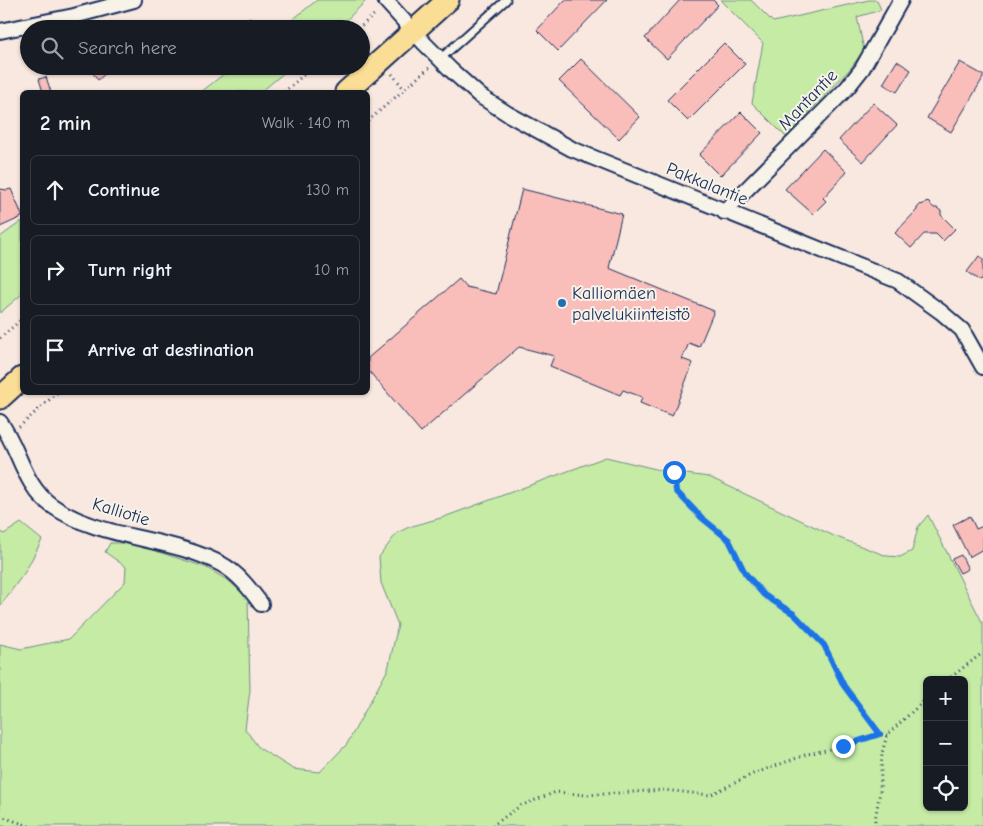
<!DOCTYPE html>
<html lang="en">
<head>
<meta charset="utf-8">
<style>
	body { margin:0; font-family:"Comic Neue",sans-serif; background:#242831; color:#f1f3f6 }
	.controls { position:absolute; right:15px; bottom:15px; display:grid; overflow:hidden; border-radius:8px; box-shadow:0 1px 4px #0004 }
	.controls button { width:45px; height:45px; display:grid; place-items:center; padding:0; border:0; border-bottom:1px solid #363941; background:#171b24; color:#f1f3f6; font:25px sans-serif }
	.stop { position:absolute; width:15px; height:15px; margin:-11px; border:4px solid #1a73e8; border-radius:50%; background:#fff }
	.stop.end { background:#1a73e8; border-color:#fff; box-shadow:0 1px 5px #0008 }
	.list { margin:0; padding:0; list-style:none }
	h2 { display:flex; justify-content:space-between; align-items:center; height:65px; margin:0; padding:0 20px; font-size:21px }
	h2 small { font-size:16px; font-weight:400; color:#9ea1a6 }
	.list li { display:grid; grid-template-columns:32px 1fr auto; gap:15px; align-items:center; box-sizing:border-box; height:70px; margin:0 10px 10px; padding:0 10px; border:1px solid #363941; border-radius:8px }
	.list b { display:block; font-size:19px; white-space:nowrap }
	.list em { font-size:16px; font-style:normal; color:#9ea1a6 }
	.icon { flex:none; width:28px; height:28px; fill:none; stroke:currentColor; stroke-width:2; stroke-linecap:round; stroke-linejoin:round }
	.map { position:relative; flex:none; width:983px; height:826px; overflow:hidden }
	.search { position:absolute; background:#171b24; box-shadow:0 1px 4px #0004; left:20px; top:20px; width:350px; height:55px; display:flex; align-items:center; gap:12px; box-sizing:border-box; padding:0 18px; border-radius:28px; color:#9ea1a6; font-size:19px }
	.panel { position:absolute; background:#171b24; box-shadow:0 1px 4px #0004; left:20px; top:90px; width:350px; height:305px; border-radius:8px }
	.map>svg:first-child { display:block }
	.green { fill:#c5eba5; stroke:#708d82; fill-rule:evenodd }
	.building { fill:#fabeba; stroke:#1b2f5e }
	.lines { fill:none; stroke-linecap:round; stroke-linejoin:round }
	.lane-casing { stroke:#1b2f5e; stroke-width:11 }
	.street-casing { stroke:#1b2f5e; stroke-width:18 }
	.primary-casing { stroke:#1b2f5e; stroke-width:25 }
	.path { stroke:#1b2f5e; stroke-width:3; stroke-dasharray:1 4; stroke-linecap:butt }
	.lane { stroke:#f7f3e8; stroke-width:7 }
	.street { stroke:#f7f3e8; stroke-width:14 }
	.primary { stroke:#fbde96; stroke-width:21 }
	.route { stroke:#1a73e8; stroke-width:6 }
	.poi-dot { fill:#1f6fb2; stroke:#f7f3e8; stroke-width:2 }
	.labels { text-anchor:middle; dominant-baseline:central; stroke-width:4; stroke-linejoin:round; paint-order:stroke }
	.street-label { font-size:18px; fill:#1b2f5e; stroke:#f7f3e8 }
	.poi-label { font-size:18px; fill:#1b2f5e; stroke:#f7f3e8; text-anchor:start }
</style>
</head>
<body>
<div class="map">
<svg width="983" height="826" viewBox="0 0 983 826">
	<rect width="100%" height="100%" fill="#f8e8df"/>
	<filter id="ink" filterUnits="userSpaceOnUse"><feTurbulence type="fractalNoise" baseFrequency=".02" numOctaves="2"/><feDisplacementMap in="SourceGraphic" scale="10" xChannelSelector="R" yChannelSelector="G"/><feConvolveMatrix kernelMatrix="1 2 1 2 8 2 1 2 1" color-interpolation-filters="sRGB"/></filter>
	<g filter="url(#ink)">
		<path class="green" d="M 317,0 L 365,0 L 366,1 L 337,29 L 281,29 Z
			M 720,0 L 751,0 L 773,22 L 869,0 L 877,0 L 881,10 L 857,17 L 864,50 L 850,69 L 786,137 L 752,103 L 763,43 Z
			M 234,66 L 292,66 L 261,92 L 201,92 Z
			M 22,221 L 22,294 L 0,313 L 0,237 Z
			M 606,457 L 664,471 L 709,477 L 834,536 L 887,556 L 900,557 L 912,551 L 918,527 L 928,515 L 983,624 L 983,826 L 0,826 L 0,644 L 21,649 L 69,639 L 125,582 L 126,567 L 105,552 L 110,543 L 131,543 L 205,567 L 229,581 L 248,599 L 250,690 L 245,729 L 259,748 L 293,769 L 320,772 L 347,744 L 388,669 L 398,625 L 381,583 L 379,557 L 397,533 L 409,527 L 444,517 ZM 927,680 L 964,680 L 964,807 L 927,807 Z
			M 21,523 L 42,540 L 25,572 L 0,606 L 0,530 L 4,534 Z"/>
		<path class="building" d="M 565,0 L 607,0 L 558,51 L 537,30 Z
			M 680,0 L 713,0 L 718,5 L 667,59 L 645,38 Z
			M 250,18 L 257,27 L 255,29 L 241,29 L 240,27 Z
			M 724,43 L 745,64 L 688,121 L 667,100 Z
			M 581,59 L 640,117 L 619,139 L 559,81 Z
			M 897,61 L 911,70 L 897,92 L 883,84 Z
			M 960,62 L 983,75 L 983,78 L 951,132 L 927,118 Z
			M 88,66 L 104,66 L 102,68 L 106,73 L 98,80 Z
			M 46,77 L 51,92 L 43,92 L 39,79 Z
			M 873,103 L 897,125 L 863,162 L 839,140 Z
			M 741,112 L 762,133 L 720,176 L 699,155 Z
			M 823,149 L 847,172 L 823,198 L 826,201 L 813,214 L 785,189 Z
			M 0,189 L 7,190 L 11,189 L 22,215 L 22,217 L 0,227 Z
			M 522,189 L 622,214 L 609,268 L 714,311 L 699,347 L 689,343 L 682,359 L 693,363 L 672,416 L 640,403 L 642,397 L 623,390 L 620,395 L 550,366 L 554,356 L 519,347 L 421,432 L 368,370 L 368,358 L 459,279 L 466,287 L 496,294 Z
			M 927,201 L 934,208 L 937,208 L 941,211 L 941,215 L 955,229 L 943,241 L 936,234 L 924,234 L 911,248 L 895,233 L 917,210 L 917,208 L 921,204 L 922,205 Z
			M 979,256 L 983,259 L 983,276 L 980,281 L 967,272 Z
			M 970,516 L 976,529 L 983,526 L 983,549 L 969,557 L 953,525 Z
			M 961,555 L 968,569 L 960,573 L 952,559 Z"/>
		<g class="lines">
			<defs>
				<path id="lane" d="M 440,59 L 506,0"/>
				<path id="street" d="M 385,0 L 424,43 L 451,70 L 480,96 L 508,114 L 572,149 L 898,281 L 941,312 L 962,330 L 983,367
					M 0,31 L 74,16 L 134,0
					M 724,212 L 847,88 L 862,69 L 901,0
					M 0,422 C 20,449 23,485 51,505 C 100,540 169,536 221,564 C 238,573 250,589 261,604"/>
				<path id="primary" d="M 346,92 L 448,0
					M 0,398 L 22,378"/>
			</defs>
			<use href="#lane" class="lane-casing"/>
			<use href="#street" class="street-casing"/>
			<use href="#primary" class="primary-casing"/>
			<path class="path" d="M 358,29 L 376,13
				M 361,39 L 368,47
				M 392,74 L 404,89
				M 284,92 L 314,66
				M 368,121 L 429,68
				M 0,338 L 22,319
				M 19,427 L 58,392
				M 674,472 L 676,491 L 702,518 L 729,540 L 745,573 L 764,595 L 794,614 L 824,645 L 844,686 L 880,734
				M 947,680 L 980,655 L 983,655
				M 0,816 L 29,826
				M 492,826 L 520,806 L 556,792 L 586,795 L 664,790 L 710,795 L 753,774 L 808,754 L 843,746 L 880,734 L 887,735
				M 874,826 L 880,791 L 882,753 L 887,735 L 927,698"/>
			<use href="#lane" class="lane"/>
			<use href="#street" class="street"/>
			<use href="#primary" class="primary"/>
		</g>
	</g>
	<g class="lines" filter="url(#ink)">
		<path class="route" d="M 674,472 L 676,491 L 702,518 L 729,540 L 745,573 L 764,595 L 794,614 L 824,645 L 844,686 L 880,734 L 843,746"/>
	</g>
	<circle class="poi-dot" cx="562" cy="303" r="5"/>
	<g class="labels">
		<g class="street-label">
			<text transform="translate(808 100) rotate(-46)">Mantantie</text>
			<text transform="translate(707 184) rotate(22)">Pakkalantie</text>
			<text transform="translate(121 512) rotate(17)">Kalliotie</text>
		</g>
		<g class="poi-label">
			<text x="572" y="293">Kalliomäen<tspan x="572" dy="21">palvelukiinteistö</tspan></text>
		</g>
	</g>
</svg>
<div class="controls">
<button>+</button>
<button>−</button>
<button><svg class="icon" aria-label="locate" viewBox="0 0 24 24"><circle cx="12" cy="12" r="6"/><path d="M12 2v4M12 18v4M2 12h4M18 12h4"/></svg></button>
</div>
<div class="stop" style="left:674px;top:472px"></div>
<div class="stop end" style="left:843px;top:746px"></div>
<div class="search"><svg class="icon" aria-label="search" viewBox="0 0 24 24"><circle cx="10" cy="10" r="6"/><path d="M15 15l6 6"/></svg>Search here</div>
<section class="panel">
<h2>2 min<small>Walk · 140 m</small></h2>
<ul class="list">
<li><svg class="icon" aria-label="ahead" viewBox="0 0 24 24"><path d="M12 20V5M6 11l6-6 6 6"/></svg><div><b>Continue</b></div><em>130 m</em></li>
<li><svg class="icon" aria-label="right" viewBox="0 0 24 24"><path d="M7 20v-9h11M14 6l5 5-5 5"/></svg><div><b>Turn right</b></div><em>10 m</em></li>
<li><svg class="icon" aria-label="arrive" viewBox="0 0 24 24"><path d="M6 21V4h12l-3 4 3 4H6"/></svg><div><b>Arrive at destination</b></div></li>
</ul>
</section>
</div>
</body>
</html>
